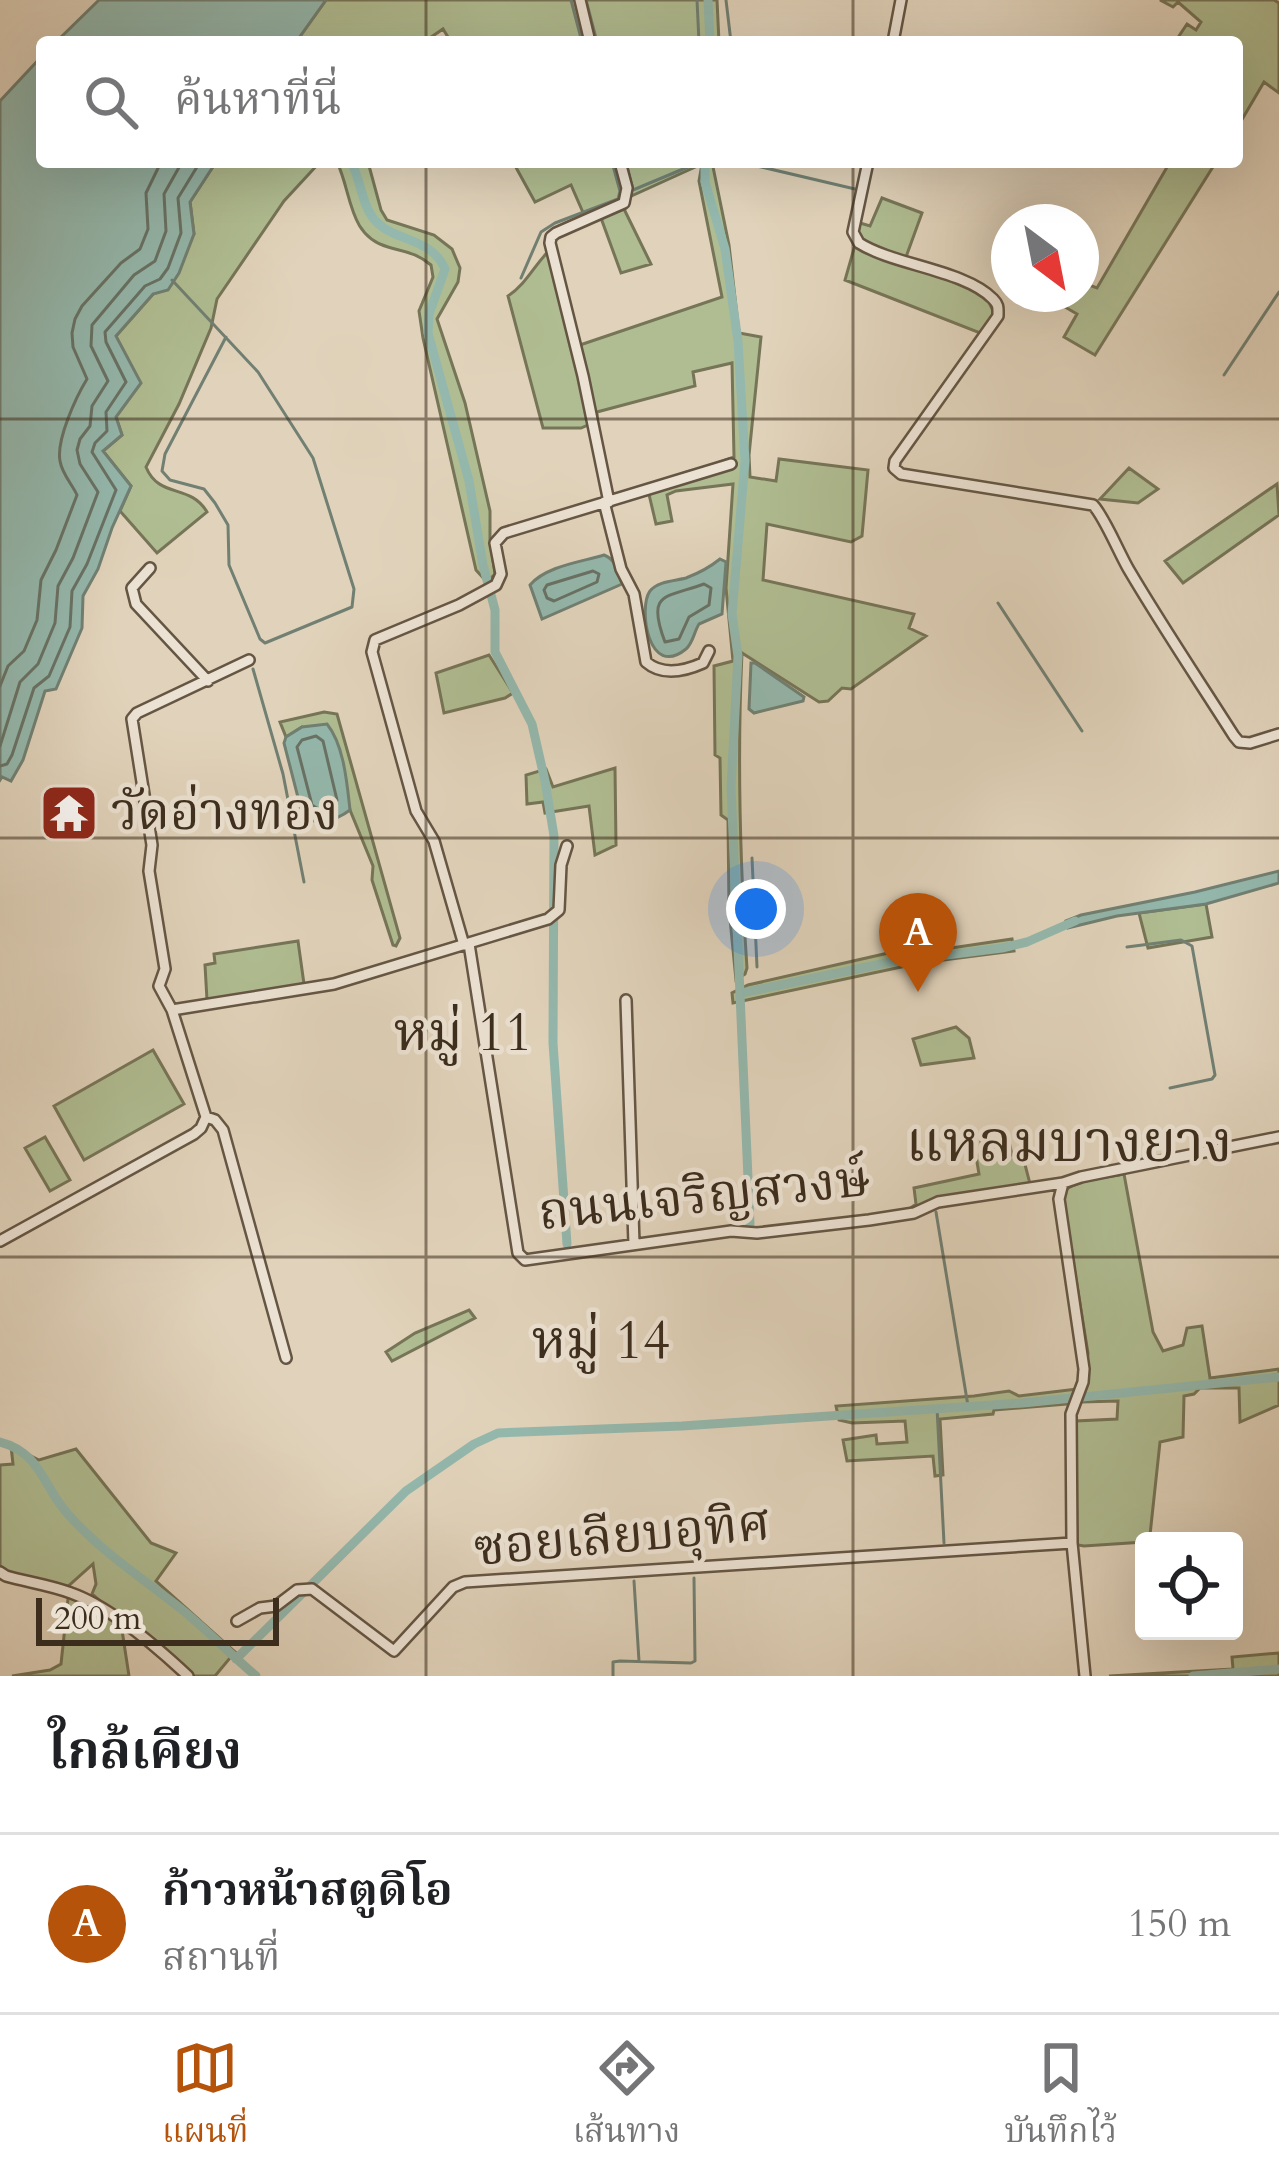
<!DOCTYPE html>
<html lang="th">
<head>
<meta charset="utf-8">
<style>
	body { margin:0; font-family:Cardo,"Noto Serif Thai",serif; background:#f2f2f2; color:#202124 }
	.controls { position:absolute; right:36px; bottom:36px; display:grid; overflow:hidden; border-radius:12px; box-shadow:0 12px 48px #0002 }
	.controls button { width:108px; height:108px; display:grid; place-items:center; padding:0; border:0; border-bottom:3px solid #e0e0e0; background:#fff; color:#202124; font:60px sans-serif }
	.compass { position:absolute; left:991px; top:204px; width:108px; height:108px; border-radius:50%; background:#fff; box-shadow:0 12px 48px #0002; rotate:148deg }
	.scale { position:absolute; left:36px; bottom:30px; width:243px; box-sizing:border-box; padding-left:12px; border:6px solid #3c2d1d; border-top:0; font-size:33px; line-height:42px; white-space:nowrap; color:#3c2d1d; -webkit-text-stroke:9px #ece2d3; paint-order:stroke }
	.you { position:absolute; left:756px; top:909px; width:42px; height:42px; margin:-30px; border:9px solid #fff; border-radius:50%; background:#1a73e8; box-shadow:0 0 0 18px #1a73e833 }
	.badge { display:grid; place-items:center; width:78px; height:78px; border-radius:50%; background:#b45309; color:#fff; font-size:39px; font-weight:700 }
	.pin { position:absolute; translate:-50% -99px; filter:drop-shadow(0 3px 6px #0008) }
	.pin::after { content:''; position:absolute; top:63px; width:42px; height:36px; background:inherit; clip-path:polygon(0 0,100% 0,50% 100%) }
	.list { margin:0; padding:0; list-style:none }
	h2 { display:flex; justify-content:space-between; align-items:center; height:156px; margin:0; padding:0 48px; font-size:51px }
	h2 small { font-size:39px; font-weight:400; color:#757577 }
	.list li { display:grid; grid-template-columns:78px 1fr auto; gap:36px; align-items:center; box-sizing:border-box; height:180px; padding:0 48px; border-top:3px solid #e0e0e0 }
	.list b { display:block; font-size:45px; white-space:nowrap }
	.list p { margin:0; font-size:39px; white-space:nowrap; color:#757577 }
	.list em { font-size:39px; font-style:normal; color:#757577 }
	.icon { flex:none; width:66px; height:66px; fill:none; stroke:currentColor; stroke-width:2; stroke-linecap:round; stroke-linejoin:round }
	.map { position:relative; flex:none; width:1279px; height:1676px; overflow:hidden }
	.search { position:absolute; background:#fff; box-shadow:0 12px 48px #0002; left:36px; right:36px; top:36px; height:132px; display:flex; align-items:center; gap:30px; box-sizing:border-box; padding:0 42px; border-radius:12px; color:#757577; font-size:45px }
	.sheet { height:336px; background:#fff }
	nav { display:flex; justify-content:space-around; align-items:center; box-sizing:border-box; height:168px; border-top:3px solid #e0e0e0; background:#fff; font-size:33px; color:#757577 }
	nav a { display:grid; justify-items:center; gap:6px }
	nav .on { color:#b45309 }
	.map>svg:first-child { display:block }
	.green { fill:#b0bd92; stroke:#767558; stroke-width:3 }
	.water { fill:#94b8ad; stroke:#718073; stroke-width:3 }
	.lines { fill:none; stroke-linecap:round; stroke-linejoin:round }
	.shore { stroke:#687265; stroke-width:3 }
	.stream { stroke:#718073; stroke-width:3 }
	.canal { stroke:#94b8ad; stroke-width:9 }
	.minor-casing { stroke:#655644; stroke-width:14 }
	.minor { stroke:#ece2d3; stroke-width:9 }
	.grid { fill:none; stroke:#3c2d1d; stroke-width:3; stroke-opacity:0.55 }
	.labels { text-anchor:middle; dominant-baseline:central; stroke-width:9; stroke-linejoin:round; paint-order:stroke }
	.poi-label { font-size:51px; fill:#3c2d1d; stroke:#ece2d3; text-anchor:start }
	.street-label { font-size:51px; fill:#3c2d1d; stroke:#ece2d3 }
	.neighbourhood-label { font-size:54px; fill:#3c2d1d; stroke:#ece2d3 }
	.quarter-label { font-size:57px; fill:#3c2d1d; stroke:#ece2d3 }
</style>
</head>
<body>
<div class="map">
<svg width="1279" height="1676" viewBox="0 0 1279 1676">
	<rect width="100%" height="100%" fill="#e1d3bb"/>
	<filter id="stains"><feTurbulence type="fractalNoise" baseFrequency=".00167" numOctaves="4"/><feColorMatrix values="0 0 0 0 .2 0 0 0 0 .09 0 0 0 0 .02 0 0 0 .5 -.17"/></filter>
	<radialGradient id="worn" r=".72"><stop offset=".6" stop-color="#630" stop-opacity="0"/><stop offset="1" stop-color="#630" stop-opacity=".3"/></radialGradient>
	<path class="green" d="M 326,0 L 717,0 L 719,42 L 451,42 L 443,29 L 424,42 L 296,42 Z
		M 1160,0 L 1274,0 L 1279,3 L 1279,93 L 1264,82 L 1237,128 L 1237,42 L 1189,42 L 1179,36 L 1187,24 L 1196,30 L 1201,22 L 1178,2 L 1173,7 Z
		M 216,162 L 320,162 L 284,201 L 217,299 L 211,328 L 179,404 L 146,467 C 159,499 190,483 207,512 L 157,553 L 120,511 L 131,486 L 103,451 L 122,435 L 116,417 L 116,336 L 154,293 L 194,234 L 190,202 Z
		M 337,162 L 368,162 L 381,210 L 387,220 L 434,235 L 452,249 L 460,268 L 458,282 L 437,319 L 465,403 L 490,511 L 490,539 L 495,574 L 487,582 L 476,570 L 423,338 L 419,311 L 433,277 L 431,265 C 417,253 405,252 388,247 C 348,236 352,193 337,162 Z
		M 513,162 L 712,162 L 729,245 L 739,333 L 761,337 L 749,455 L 750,477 L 776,481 L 779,459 L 868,470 L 862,536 L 851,542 L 767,524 L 763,580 L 914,614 L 909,628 L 926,636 L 851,689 L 842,688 L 828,701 L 819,702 L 742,653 C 737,759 740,863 747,968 L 745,974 L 736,980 L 729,909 L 728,820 L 721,815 L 720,758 L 715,755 L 714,666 L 733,661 L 726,588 L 733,484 L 676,491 L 667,495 L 672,521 L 656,524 L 647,486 L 690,471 L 716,469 L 717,463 L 734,457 L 732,363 L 693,372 L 695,386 L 597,412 L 597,421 L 581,428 L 543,428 L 508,296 C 528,283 536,261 554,246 L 580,345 L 722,297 L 699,181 L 702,164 L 585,217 L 571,185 L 535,202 Z
		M 1170,162 L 1216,162 L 1095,355 L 1064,337 L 1077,314 L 1065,307 L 1072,294 L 1081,294 L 1081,282 L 1097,288 Z
		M 882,198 L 922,213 L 906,257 L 861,243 L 857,237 L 860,223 L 870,226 Z
		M 624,209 L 651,264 L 621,273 L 601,218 Z
		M 855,245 L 972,289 L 988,300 L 994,313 L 980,333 L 845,280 Z
		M 1129,468 L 1158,489 L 1138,503 L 1100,499 Z
		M 1277,484 L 1279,515 L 1183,583 L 1165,561 Z
		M 489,655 L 513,693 L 505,698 L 444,713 L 436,673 Z
		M 324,712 L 337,714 L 400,938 L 396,946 L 393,945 L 372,880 L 373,866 L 350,810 L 339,753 L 302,727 L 286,737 L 280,722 Z
		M 615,768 L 616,845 L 595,855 L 589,806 L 545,813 L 543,802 L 527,804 L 526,775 L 546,769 L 553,787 Z
		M 1206,904 L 1212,937 L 1148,948 L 1139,913 Z
		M 1012,939 L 1014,951 L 920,963 L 733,1003 L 732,993 L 748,985 L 906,949 L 911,954 Z
		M 298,941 L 304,984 L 207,1000 L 205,965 L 215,963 L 214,954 Z
		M 956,1027 L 969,1038 L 974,1058 L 921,1065 L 913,1039 Z
		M 153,1050 L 184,1104 L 84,1160 L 54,1106 Z
		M 45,1137 L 70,1180 L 50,1191 L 25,1148 Z
		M 1009,1141 L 1012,1155 L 1022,1153 L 1030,1184 L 915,1211 L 908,1210 L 916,1204 L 914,1188 L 979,1174 L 976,1156 L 983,1153 L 981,1142 Z
		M 1124,1174 L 1153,1332 L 1163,1351 L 1183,1345 L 1187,1328 L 1202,1326 L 1210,1378 L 1279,1369 L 1279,1405 L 1240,1422 L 1239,1388 L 1200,1388 L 1194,1394 L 1184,1396 L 1183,1437 L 1160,1442 L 1150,1535 L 1144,1542 L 1084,1546 L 1078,1545 L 1076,1537 L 1076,1421 L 1117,1419 L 1118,1401 L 1083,1402 L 1088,1353 L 1064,1206 L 1064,1191 C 1079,1179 1105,1178 1124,1174 Z
		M 469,1310 L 475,1318 L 392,1361 L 386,1352 L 415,1333 Z
		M 1077,1389 L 1072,1403 L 1067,1404 L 994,1410 L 993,1414 L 940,1419 L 943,1475 L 935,1476 L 933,1456 L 847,1461 L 843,1440 L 876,1435 L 877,1444 L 907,1442 L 905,1421 L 852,1423 L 839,1420 L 836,1406 L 974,1396 L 1009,1391 L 1019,1396 Z
		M 11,1446 L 39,1460 L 76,1449 L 151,1543 L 176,1553 L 156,1581 L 235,1652 L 215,1676 L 193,1676 L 120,1617 L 129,1676 L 12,1676 L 50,1670 L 61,1664 L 68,1599 L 66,1595 L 114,1613 L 92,1594 L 96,1584 L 93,1564 L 66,1588 L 5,1572 L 0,1567 L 0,1465 L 13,1464 Z
		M 1279,1653 L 1279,1676 L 1109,1676 L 1233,1669 L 1232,1657 Z"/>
	<path class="water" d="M 99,0 L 326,0 L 296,42 L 56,42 Z
		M 42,56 L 42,162 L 216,162 L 190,202 L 194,234 L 179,273 L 168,290 L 153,294 L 116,336 L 141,383 L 116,417 L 122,435 L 103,451 L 131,486 L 112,528 L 98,569 L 83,596 L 82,628 L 56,689 L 45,691 L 23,760 L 11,781 L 2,777 L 0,780 L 0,101 Z
		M 604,555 C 617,560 618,572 622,584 L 542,619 L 530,585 C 546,566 581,562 604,555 Z
		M 720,559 L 726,562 L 722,614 L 699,624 C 694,632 693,643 686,649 C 648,680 638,607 650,591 C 658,581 675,581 686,578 C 699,573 709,568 720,559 Z
		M 751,663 L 755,663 L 804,697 L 803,701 L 754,713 L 749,709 Z
		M 327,724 C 344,745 347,783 350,810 C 337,820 312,828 302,813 L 284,743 L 286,737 L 302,727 Z
		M 1279,871 L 1279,883 L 1206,904 L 1117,916 L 1068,928 L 1066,921 L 1081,915 L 1195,892 Z"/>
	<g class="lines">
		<path class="shore" d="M 593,571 L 599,574 L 597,582 L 554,601 L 547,598 L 544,590 L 547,585 Z
			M 704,584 L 711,588 L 709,605 L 689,617 L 679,639 L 665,642 C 646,592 665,598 704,584 Z
			M 0,686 L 8,666 L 24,651 L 37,620 L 41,580 L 56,550 L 77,495 C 72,484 62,474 60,461 C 56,440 76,397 87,379 L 73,347 L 72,333 L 75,319 L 82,306 L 121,263 L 140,249 L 148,229 L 146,193 L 161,162
			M 316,736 L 323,741 L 337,800 L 334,805 L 318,809 L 312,805 L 297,747 L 302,740 Z
			M 0,746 L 20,682 L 38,664 L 55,623 L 58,586 L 73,558 L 98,492 L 80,464 L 77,450 L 80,439 L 90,426 L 92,406 L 108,381 L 91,346 L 92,325 L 134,275 L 155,261 L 166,231 L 164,194 L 182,162
			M 0,766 L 7,764 L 12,755 L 34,688 L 49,676 L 70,627 L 72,591 L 87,564 L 116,490 L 92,452 L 95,443 L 107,431 L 106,412 L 126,382 L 106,342 L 105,332 L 145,286 L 160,279 L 168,268 L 181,233 L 178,198 L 200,162"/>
		<path class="stream" d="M 571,0 L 582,42
			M 586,0 L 597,42
			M 697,0 L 699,42
			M 726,0 L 731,42
			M 626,162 L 633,190 L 688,167 L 689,162
			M 740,162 L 855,189
			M 521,278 L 541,232 L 555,223 L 618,199 L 620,191 L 612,162
			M 172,280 L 258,372 L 313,458 L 354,589 L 352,607 L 265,643 L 260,639 L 229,565 L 228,525 L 215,503 L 204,489 L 170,480 L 162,471 L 165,454 L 226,337
			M 1224,375 L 1279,292
			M 998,603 L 1082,731
			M 253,669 L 283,774 L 304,882
			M 752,858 L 757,967
			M 1127,947 L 1181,940 L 1192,946 L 1215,1075 L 1212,1079 L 1170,1088
			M 936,1212 L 968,1406
			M 937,1408 L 944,1543
			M 634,1581 L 639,1661
			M 613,1676 L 613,1662 L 620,1661 L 691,1663 L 695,1661 L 694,1578"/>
		<path class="canal" d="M 708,0 L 710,42
			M 351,162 C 361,180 361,202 373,218 C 391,242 431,236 445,269 L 429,314 L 428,333 L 469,481 L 483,565 L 495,610 L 495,652 L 532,724 L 545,781 L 554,836 L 553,1043 L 567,1244
			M 705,162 L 705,182 L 725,249 L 738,341 L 745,461 L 732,614 L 738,656 L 731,787 L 750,1224
			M 742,993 L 891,962 L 1002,948 L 1027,942 L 1075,921
			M 0,1442 C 40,1452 43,1486 67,1513 C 100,1551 141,1577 180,1608 C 206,1629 230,1654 256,1676
			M 236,1659 L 406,1491 L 474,1444 L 498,1433 L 682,1426 L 1023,1403 L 1279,1377
			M 1193,1676 L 1279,1669"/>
		<defs>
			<path id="minor" d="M 580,0 L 590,42
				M 893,42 L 901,0
				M 868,162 L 853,232 L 859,243 C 893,265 965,270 993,299 C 999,305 998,308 998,316 L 895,461 L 894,468 L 901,474 L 1093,505 C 1104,516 1119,553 1129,570 C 1162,626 1199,681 1234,736 L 1239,742 L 1250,743 L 1279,734
				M 604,502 L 621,569 L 634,594 L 646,662 C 662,676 685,671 703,663 L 709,651
				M 609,502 L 583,376 L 550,243 L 551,237 L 556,233 L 624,203 L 627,188 L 620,162
				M 150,568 L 132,588 L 136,604 L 208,681
				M 469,944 L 518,1253 L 525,1260 L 731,1231 L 757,1233 L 869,1220 L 914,1213 L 938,1202 L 1063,1183
				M 464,945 L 434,841 L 416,811 L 372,652 L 375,640 L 459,605 L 496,585 L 501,574 L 495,543 L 504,533 L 731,464
				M 626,1000 L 634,1244
				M 172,1010 L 334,984 L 548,919 L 559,910 L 561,865 L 567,846
				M 206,1117 L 215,1120 L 223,1130 L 286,1358
				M 0,1241 L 194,1134 L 201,1128 L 206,1117 L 172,1010 L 159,986 L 165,969 L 149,871 L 152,845 L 132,719 L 137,713 L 249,660
				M 0,1572 L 6,1576 C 27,1582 50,1585 71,1593 C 111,1607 157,1647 188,1676
				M 237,1621 L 260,1608 L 276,1606 L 297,1590 L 312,1589 L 394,1651 L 453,1587 L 465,1582 L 1072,1543
				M 1085,1676 L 1072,1543 L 1071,1414 L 1083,1382 L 1084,1369 L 1059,1199 L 1063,1183 L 1081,1177 L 1279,1137"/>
		</defs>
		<use href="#minor" class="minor-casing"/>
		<use href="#minor" class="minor"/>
	</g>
	<path class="grid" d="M 426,0 L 426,42M 853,0 L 853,42M 426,162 L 426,1676M 853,162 L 853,1676M 0,419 L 1279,419M 0,838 L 1279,838M 0,1257 L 1279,1257"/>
	<defs>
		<symbol id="temple-square" viewBox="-11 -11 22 22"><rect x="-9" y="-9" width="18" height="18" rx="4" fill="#8f2418" stroke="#ece2d3"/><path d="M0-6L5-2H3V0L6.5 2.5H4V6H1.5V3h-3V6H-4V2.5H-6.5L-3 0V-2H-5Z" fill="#fff"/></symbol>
	</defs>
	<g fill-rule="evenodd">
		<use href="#temple-square" x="36" y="780" width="66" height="66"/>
	</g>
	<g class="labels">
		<g class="poi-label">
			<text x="111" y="813">วัดอ่างทอง</text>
		</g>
		<g class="street-label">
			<text transform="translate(704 1196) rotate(-6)">ถนนเจริญสวงษ์</text>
			<text transform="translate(622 1536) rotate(-5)">ซอยเลียบอุทิศ</text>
		</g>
		<g class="neighbourhood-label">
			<text x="463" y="1033">หมู่ 11</text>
			<text x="601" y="1341">หมู่ 14</text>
		</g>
		<g class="quarter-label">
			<text x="1069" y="1143">แหลมบางยาง</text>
		</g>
	</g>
	<rect width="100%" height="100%" filter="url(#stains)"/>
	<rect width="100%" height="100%" fill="url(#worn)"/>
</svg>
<div class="controls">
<button><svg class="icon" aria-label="locate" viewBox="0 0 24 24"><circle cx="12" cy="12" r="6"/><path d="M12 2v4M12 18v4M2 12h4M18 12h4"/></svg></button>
</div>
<svg class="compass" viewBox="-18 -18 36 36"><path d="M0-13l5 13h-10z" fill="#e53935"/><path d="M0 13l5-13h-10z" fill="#757577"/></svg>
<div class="scale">200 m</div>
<div class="you"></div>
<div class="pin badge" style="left:918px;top:992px">A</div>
<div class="search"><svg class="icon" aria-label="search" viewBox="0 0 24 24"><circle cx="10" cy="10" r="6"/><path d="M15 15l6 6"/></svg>ค้นหาที่นี่</div>
</div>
<section class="sheet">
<h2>ใกล้เคียง<small></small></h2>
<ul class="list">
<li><span class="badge">A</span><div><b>ก้าวหน้าสตูดิโอ</b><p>สถานที่</p></div><em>150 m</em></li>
</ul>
</section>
<nav>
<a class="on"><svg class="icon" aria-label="map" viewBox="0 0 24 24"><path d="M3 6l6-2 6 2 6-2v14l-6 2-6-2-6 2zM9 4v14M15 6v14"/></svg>แผนที่</a>
<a><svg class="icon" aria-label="directions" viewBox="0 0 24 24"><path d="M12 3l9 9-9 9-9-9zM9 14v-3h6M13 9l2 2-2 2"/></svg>เส้นทาง</a>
<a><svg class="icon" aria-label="saved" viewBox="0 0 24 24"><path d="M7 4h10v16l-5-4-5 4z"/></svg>บันทึกไว้</a>
</nav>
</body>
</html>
